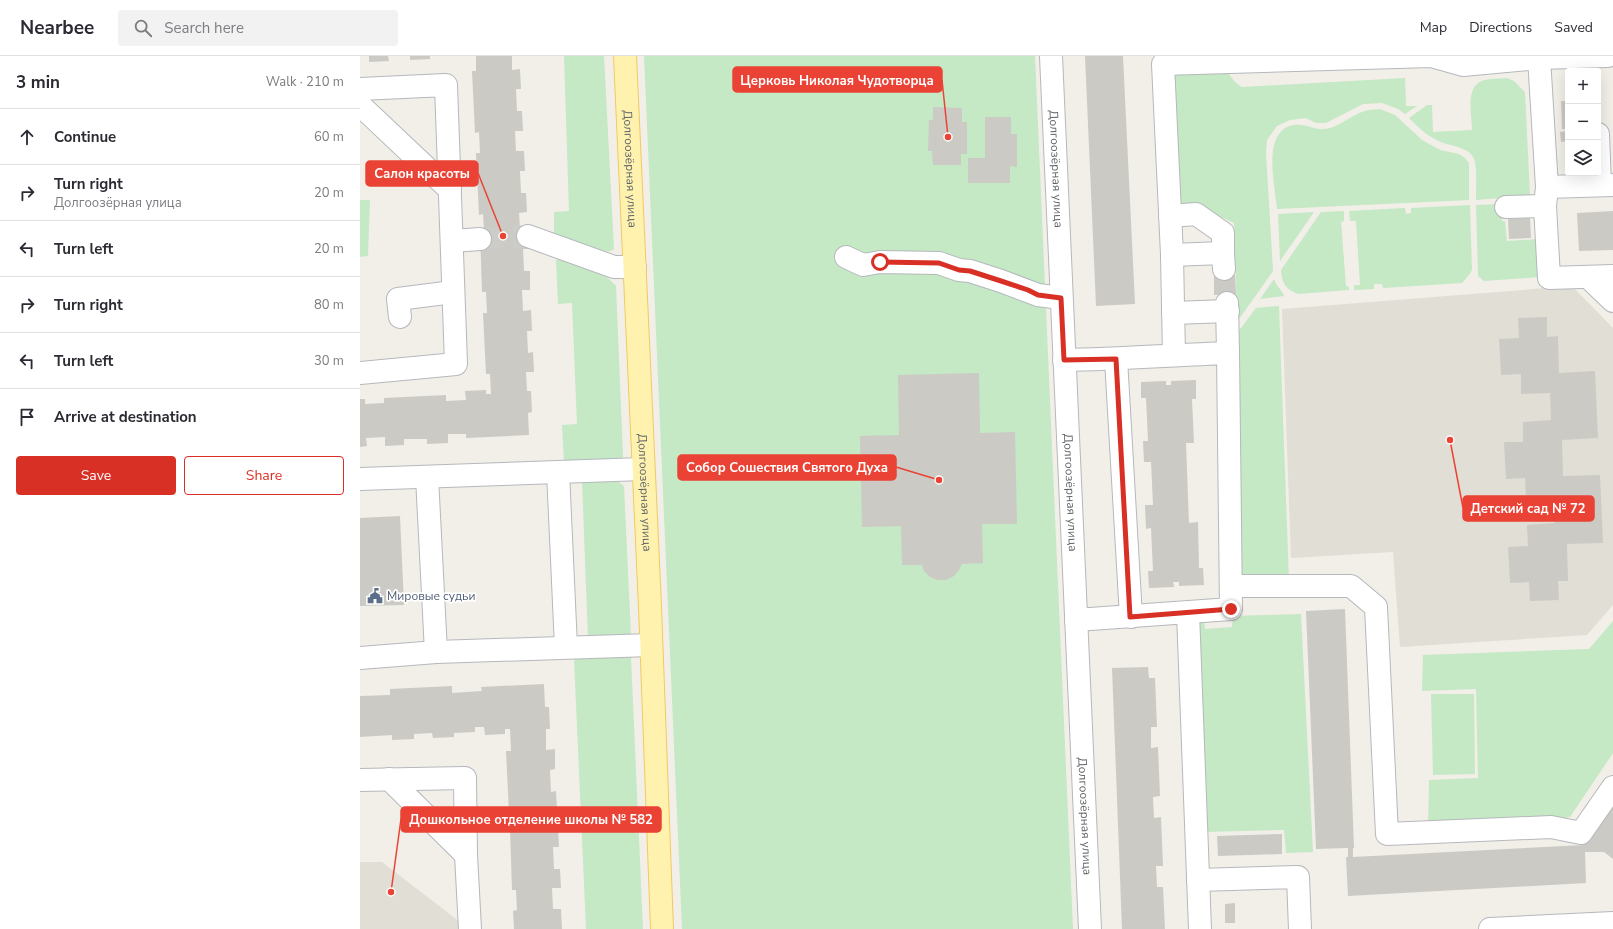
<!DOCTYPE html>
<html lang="en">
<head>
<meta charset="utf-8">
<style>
	body { margin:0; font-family:"Nunito Sans",sans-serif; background:#f2f2f3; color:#2b2b33 }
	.controls { position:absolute; right:12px; top:12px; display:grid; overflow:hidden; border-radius:4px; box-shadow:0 4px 16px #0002 }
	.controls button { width:36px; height:36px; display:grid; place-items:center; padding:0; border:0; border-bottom:1px solid #e1e1e2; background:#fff; color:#2b2b33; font:20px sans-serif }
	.stop { position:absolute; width:12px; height:12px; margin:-9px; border:3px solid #d93025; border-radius:50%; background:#fff }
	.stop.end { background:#d93025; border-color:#fff; box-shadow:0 1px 4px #0008 }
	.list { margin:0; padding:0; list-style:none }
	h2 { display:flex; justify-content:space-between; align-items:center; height:52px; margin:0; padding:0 16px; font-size:17px }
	h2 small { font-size:13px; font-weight:400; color:#7c7c81 }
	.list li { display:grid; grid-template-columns:26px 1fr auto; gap:12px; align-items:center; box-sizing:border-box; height:56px; padding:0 16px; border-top:1px solid #e1e1e2 }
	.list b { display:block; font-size:15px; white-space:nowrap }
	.list p { margin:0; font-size:13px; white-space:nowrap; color:#7c7c81 }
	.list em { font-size:13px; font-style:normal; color:#7c7c81 }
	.actions { display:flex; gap:8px; padding:12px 16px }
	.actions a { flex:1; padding:9px 0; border:1px solid #d93025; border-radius:4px; text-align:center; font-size:14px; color:#d93025 }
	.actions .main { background:#d93025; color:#fff }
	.icon { flex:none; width:22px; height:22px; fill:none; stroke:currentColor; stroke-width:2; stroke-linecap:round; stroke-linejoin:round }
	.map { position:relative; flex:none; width:1253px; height:873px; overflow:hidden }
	header { display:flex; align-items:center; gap:24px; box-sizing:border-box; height:56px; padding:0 20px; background:#fff; border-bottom:1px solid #e1e1e2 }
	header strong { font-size:19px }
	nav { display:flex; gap:22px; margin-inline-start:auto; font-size:14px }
	.search { width:280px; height:36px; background:#f2f2f3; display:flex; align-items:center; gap:10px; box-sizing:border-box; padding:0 14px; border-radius:4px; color:#7c7c81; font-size:15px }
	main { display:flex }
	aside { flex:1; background:#fff }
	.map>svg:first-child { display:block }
	.education { fill:#e1ded6 }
	.green { fill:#c5e8c5 }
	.building { fill:#cccac5 }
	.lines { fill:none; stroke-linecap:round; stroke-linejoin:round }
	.minor-tunnel { stroke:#ccccc8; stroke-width:22; stroke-dasharray:22 11; stroke-linecap:butt }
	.minor-casing { stroke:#b5b8bc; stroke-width:24 }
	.major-casing { stroke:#f2c960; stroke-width:24 }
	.minor { stroke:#fff; stroke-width:22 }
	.major { stroke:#fff2af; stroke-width:22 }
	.route { stroke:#d93025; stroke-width:5 }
	.labels { text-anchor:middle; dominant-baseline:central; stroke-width:3.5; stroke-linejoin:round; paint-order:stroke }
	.street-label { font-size:12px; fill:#5f6368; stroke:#fff }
	.service-label { font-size:12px; fill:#4e5e75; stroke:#fff; text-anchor:start }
	.leader { fill:none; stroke:#ea4335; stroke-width:1.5 }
	.callout-dot { fill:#ea4335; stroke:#fff; stroke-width:1.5 }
	.callout { fill:#ea4335; stroke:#ea4335; stroke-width:1.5 }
	.callout-label { font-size:13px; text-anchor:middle; font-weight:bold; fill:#fff }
</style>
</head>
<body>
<header>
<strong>Nearbee</strong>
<div class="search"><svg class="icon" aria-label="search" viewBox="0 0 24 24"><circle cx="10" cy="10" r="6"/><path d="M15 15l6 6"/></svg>Search here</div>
<nav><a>Map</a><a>Directions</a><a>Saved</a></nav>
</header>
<main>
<aside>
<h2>3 min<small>Walk · 210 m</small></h2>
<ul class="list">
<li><svg class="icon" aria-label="ahead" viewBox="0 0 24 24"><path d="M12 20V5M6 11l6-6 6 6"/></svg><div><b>Continue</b></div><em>60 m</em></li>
<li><svg class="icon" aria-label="right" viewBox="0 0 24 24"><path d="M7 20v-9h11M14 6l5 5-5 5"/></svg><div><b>Turn right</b><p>Долгоозёрная улица</p></div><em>20 m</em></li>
<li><svg class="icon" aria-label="left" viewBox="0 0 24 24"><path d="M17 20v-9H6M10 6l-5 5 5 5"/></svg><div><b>Turn left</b></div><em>20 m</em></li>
<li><svg class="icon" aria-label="right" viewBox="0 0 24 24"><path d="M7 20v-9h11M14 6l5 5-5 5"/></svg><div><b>Turn right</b></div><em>80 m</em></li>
<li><svg class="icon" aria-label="left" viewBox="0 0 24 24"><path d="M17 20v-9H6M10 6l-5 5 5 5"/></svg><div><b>Turn left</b></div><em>30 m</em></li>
<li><svg class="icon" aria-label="arrive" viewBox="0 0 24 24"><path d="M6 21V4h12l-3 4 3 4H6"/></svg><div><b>Arrive at destination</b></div></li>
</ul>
<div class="actions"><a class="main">Save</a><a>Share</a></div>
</aside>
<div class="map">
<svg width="1253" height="873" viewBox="0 0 1253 873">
	<rect width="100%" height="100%" fill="#f1efe8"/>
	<path class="education" d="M 1212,230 L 1253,272 L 1253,549 L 1227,579 L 1040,591 L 1033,496 L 931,502 L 922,253 Z
		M 0,806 L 22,806 L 100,866 L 100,873 L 0,873 Z"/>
	<path class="green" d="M 204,0 L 244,0 L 254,193 L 250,195 L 244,196 L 194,180 L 194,156 L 209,155 Z
		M 284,0 L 675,0 L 713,873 L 322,873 Z
		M 863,13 C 873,20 872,26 882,31 L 1045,22 L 1046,50 L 1057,50 L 1045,58 L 1038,53 L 1022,47 L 1003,48 L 966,67 L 956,67 L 946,62 L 930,64 L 917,70 L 907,84 L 906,97 L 913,215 L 877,266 L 874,167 L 840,151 L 818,152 L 814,16 Z
		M 1147,22 L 1154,25 L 1165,36 L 1170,139 L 1141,140 L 1141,142 L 1116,144 C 1116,132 1117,118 1115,106 C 1112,90 1090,91 1079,85 C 1067,80 1058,71 1049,62 L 1067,49 L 1072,49 L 1073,76 L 1112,74 C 1112,58 1104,29 1125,24 C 1132,22 1140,23 1147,22 Z
		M 1020,53 L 1035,59 L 1062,84 L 1080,94 L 1099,98 L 1105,102 L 1109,107 L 1109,144 L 917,153 C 915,130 901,74 934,69 C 947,67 957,76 970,72 C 982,69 993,58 1005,55 C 1010,53 1016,54 1020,53 Z
		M 0,144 L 10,144 L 8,200 L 0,201 Z
		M 1141,148 L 1142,165 L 1145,165 L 1147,185 L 1179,183 L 1180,221 L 1124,225 L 1118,220 L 1116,149 Z
		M 1110,149 L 1112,214 L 1109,219 L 1102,227 L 1023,232 L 1022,228 L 1014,228 L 1014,233 L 994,234 L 994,229 L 1000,229 L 996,165 L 990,165 L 989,155 L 1045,152 L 1046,158 L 1051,157 L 1051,152 Z
		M 984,155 L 984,165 L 981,166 L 986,230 L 989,231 L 989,234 L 938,238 C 925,233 922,227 921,214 L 961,156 Z
		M 954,156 L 920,205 L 918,158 Z
		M 202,201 C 220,209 243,214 256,230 L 263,401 L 258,404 L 204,407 L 202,369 L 217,368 L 212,247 L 198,248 L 196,204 Z
		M 914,223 C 916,230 922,234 924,240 L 900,243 Z
		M 919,250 L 929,525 L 877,526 L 878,276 L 896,252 Z
		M 252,424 L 259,426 L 264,430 L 271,580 L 228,583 L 222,425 Z
		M 941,558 L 953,796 L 926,797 L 924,774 L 844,776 L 835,564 L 844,563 L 845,573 L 872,571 L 873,560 Z
		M 1253,565 L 1253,697 L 1210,761 L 1188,765 L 1068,771 L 1069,724 L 1118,722 L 1116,633 L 1062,635 L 1063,599 L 1229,593 Z
		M 271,601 L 283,873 L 226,873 L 214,603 Z
		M 1071,638 L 1114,638 L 1115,718 L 1073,719 Z"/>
	<path class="building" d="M 9,0 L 28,0 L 29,5 L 9,6 Z
		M 50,0 L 70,0 L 70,3 L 50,4 Z
		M 116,0 L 152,0 L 152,14 L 160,13 L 161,33 L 156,33 L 157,55 L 162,55 L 163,75 L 155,75 L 156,95 L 164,95 L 165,115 L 160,115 L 161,137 L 166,137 L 167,156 L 159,157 L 160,173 L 168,173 L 169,193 L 163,193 L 164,215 L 170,215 L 170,234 L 162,234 L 163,255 L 171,254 L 172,275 L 167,275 L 168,297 L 173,296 L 174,316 L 166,316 L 167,335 L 171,335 L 172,356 L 168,357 L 169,379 L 106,382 L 106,378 L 88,378 L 88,387 L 67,388 L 67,383 L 44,383 L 44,389 L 25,390 L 25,381 L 6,382 L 7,390 L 0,391 L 0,343 L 5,343 L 5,348 L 24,347 L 24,342 L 86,339 L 86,345 L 106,344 L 105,335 L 126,334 L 126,338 L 131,338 L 130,318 L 126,318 L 123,257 L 127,257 L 126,236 L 122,236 L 120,175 L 124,175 L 123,158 L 119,159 L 116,97 L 120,97 L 119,76 L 115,77 L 112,15 L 116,15 Z
		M 725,0 L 763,0 L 775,248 L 736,250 Z
		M 1201,45 L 1208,45 L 1208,73 L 1202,73 Z
		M 573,51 L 602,52 L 602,66 L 607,66 L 607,98 L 601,98 L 601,109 L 573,109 L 572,95 L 568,95 L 569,64 L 573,64 Z
		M 625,61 L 651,61 L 651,78 L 657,78 L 657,111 L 650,110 L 650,127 L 608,127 L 608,102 L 625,102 Z
		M 1208,75 L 1208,85 L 1201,86 L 1200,76 Z
		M 1253,155 L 1253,194 L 1219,195 L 1217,157 Z
		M 1170,162 L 1171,182 L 1149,183 L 1148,163 Z
		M 854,219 L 875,219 L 876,238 L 854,239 Z
		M 1187,261 L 1187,281 L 1198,280 L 1199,317 L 1235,315 L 1238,382 L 1202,384 L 1203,420 L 1240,419 L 1243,487 L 1207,488 L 1208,525 L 1198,525 L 1199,544 L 1170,545 L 1169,526 L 1150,527 L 1148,491 L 1168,490 L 1167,469 L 1195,467 L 1194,442 L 1166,444 L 1165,422 L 1146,423 L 1144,386 L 1163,386 L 1163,366 L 1191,364 L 1190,337 L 1161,338 L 1161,318 L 1141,319 L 1139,283 L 1159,282 L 1158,262 Z
		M 619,317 L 620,377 L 655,376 L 657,468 L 622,468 L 623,507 L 602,508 L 599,514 L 594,520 L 586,524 L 578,524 L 570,521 L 564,515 L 562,509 L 542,509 L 541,470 L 502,471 L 500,380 L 539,379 L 538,319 Z
		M 836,324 L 836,343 L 832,343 L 834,387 L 826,387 L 829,467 L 838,466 L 839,512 L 843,512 L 844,529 L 819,530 L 819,526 L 813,526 L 814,531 L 789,532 L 788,515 L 793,515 L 791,472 L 786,473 L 785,449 L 793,449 L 791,406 L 784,406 L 783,385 L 788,385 L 786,342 L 781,342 L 781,326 L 806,325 L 806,329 L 811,329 L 811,325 Z
		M 40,460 L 44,549 L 0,550 L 0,462 Z
		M 985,553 L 994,792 L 993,792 L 993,801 L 1224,789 L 1253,747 L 1253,803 L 1244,796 L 1225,796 L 1226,827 L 988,840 L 986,801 L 988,801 L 988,792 L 956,793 L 946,555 Z
		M 788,611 L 789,622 L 795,622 L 797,671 L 791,671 L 791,692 L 798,691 L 800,740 L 793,741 L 794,762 L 801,761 L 803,810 L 796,810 L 797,831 L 803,831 L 805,873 L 762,873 L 752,612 Z
		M 184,628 L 185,651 L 189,651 L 190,673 L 186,673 L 186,694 L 195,693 L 195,713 L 190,714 L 191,736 L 196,735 L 197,755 L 189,755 L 190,771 L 198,771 L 199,791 L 193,791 L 194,813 L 200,813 L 201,832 L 192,832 L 193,853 L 201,853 L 202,873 L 154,873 L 153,855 L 157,854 L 156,834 L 152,834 L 150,773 L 154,773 L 153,756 L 149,757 L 146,695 L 151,695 L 150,673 L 145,673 L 145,678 L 125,679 L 124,671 L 115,671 L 115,676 L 94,677 L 94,681 L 73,682 L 72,677 L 54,678 L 54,683 L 32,684 L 32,679 L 0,681 L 0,640 L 30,639 L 30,633 L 92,630 L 92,637 L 122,635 L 121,631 Z
		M 922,778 L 922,798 L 858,800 L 857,780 Z
		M 875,847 L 875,867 L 865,867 L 865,848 Z"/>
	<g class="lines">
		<path class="minor-tunnel" d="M 120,183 L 168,180"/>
		<defs>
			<g id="minor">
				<path id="s1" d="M 691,0 L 730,873"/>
				<path d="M 1179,2 L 1187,131 L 1253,129"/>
				<path d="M 0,33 L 86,29 L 96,308 L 0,317"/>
				<path d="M 0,49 L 90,134"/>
				<path d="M 1238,78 L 1240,129"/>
				<path d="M 1187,131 L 1185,150 L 1189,222 L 1253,220"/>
				<path d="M 1146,151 L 1185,150"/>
				<path d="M 810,160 L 836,158 L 863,177 L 863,197"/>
				<path d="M 168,180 L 254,211 L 275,211"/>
				<path d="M 92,185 L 120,183"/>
				<path d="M 812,199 L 863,197 L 864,213"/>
				<path d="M 486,201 L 503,209 L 520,206 L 579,207 L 599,214 L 610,215 L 641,225 L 678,239 L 701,242"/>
				<path d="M 1228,221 L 1253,245"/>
				<path d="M 867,247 L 868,297"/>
				<path d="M 813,257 L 868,255"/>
				<path d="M 40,261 L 38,243 L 93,236"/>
				<path d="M 814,299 L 812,199 L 803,8 L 1071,0 L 1103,9 L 1179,2 L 1248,0"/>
				<path d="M 756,303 L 771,561"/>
				<path d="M 704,304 C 759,303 814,299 868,297 L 871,553 L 716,564"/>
				<path d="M 198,416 L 206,591"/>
				<path d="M 67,421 L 76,596"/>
				<path d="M 0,423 L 283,413"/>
				<path d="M 871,530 L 991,530 L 1016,551 L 1027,778 L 1191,771 L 1221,777 L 1253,731"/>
				<path d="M 828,557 L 840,873"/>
				<path d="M 0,602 L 76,596 L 291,589"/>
				<path d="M 29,723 L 106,799"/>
				<path d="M 0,724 L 105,722 L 106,799 L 110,873"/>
				<path d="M 838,824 L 938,821 L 940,873"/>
				<path d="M 1130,873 L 1253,867"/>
			</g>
			<g id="major">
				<path id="s2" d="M 265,0 L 290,551 L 302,873"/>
			</g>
		</defs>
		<use href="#minor" class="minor-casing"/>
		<use href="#major" class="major-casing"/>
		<use href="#minor" class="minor"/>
		<use href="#major" class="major"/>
	</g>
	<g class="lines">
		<path class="route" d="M 520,206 L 579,207 L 599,214 L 610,215 L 641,225 L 668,234 L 678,239 L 701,242 L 704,304 L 756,303 L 770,561 L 871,553"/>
	</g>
	<defs>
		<symbol id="civic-bare" viewBox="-9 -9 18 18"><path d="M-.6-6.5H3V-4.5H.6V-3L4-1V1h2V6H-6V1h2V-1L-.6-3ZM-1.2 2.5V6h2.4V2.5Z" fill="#5c6f8a" stroke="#fff" stroke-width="2.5" paint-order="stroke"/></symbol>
	</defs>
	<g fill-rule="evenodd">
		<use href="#civic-bare" x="4" y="529" width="22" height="22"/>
	</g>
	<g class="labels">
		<g class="street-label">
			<text stroke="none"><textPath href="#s2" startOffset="113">Долгоозёрная улица</textPath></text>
			<text stroke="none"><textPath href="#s1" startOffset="113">Долгоозёрная улица</textPath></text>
			<text stroke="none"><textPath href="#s2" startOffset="437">Долгоозёрная улица</textPath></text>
			<text stroke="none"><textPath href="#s1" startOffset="437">Долгоозёрная улица</textPath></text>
			<text stroke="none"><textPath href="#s1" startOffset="761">Долгоозёрная улица</textPath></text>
		</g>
		<g class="service-label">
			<text x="27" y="540">Мировые судьи</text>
		</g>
	</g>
	<path class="leader" d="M588 81L582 24M143 180L118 117M579 424L536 411M1090 384L1103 452M31 836L41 763"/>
	<g class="callout-dot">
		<circle cx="588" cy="81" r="4"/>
		<circle cx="143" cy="180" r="4"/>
		<circle cx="579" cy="424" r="4"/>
		<circle cx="1090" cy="384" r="4"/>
		<circle cx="31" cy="836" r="4"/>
	</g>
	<g class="callout">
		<rect x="373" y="11" width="209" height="25" rx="4"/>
		<rect x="6" y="105" width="112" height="25" rx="4"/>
		<rect x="318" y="399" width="218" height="25" rx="4"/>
		<rect x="1103" y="440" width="131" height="25" rx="4"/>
		<rect x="41" y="751" width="260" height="25" rx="4"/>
	</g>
	<g class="callout-label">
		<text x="477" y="29">Церковь Николая Чудотворца</text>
		<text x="62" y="122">Салон красоты</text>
		<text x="427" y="416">Собор Сошествия Святого Духа</text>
		<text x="1168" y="457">Детский сад № 72</text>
		<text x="171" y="768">Дошкольное отделение школы № 582</text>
	</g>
</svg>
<div class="controls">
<button>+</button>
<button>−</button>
<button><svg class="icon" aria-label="layers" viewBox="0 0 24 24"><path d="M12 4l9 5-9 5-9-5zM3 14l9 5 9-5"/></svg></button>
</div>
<div class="stop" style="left:520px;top:206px"></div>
<div class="stop end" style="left:871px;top:553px"></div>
</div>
</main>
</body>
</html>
